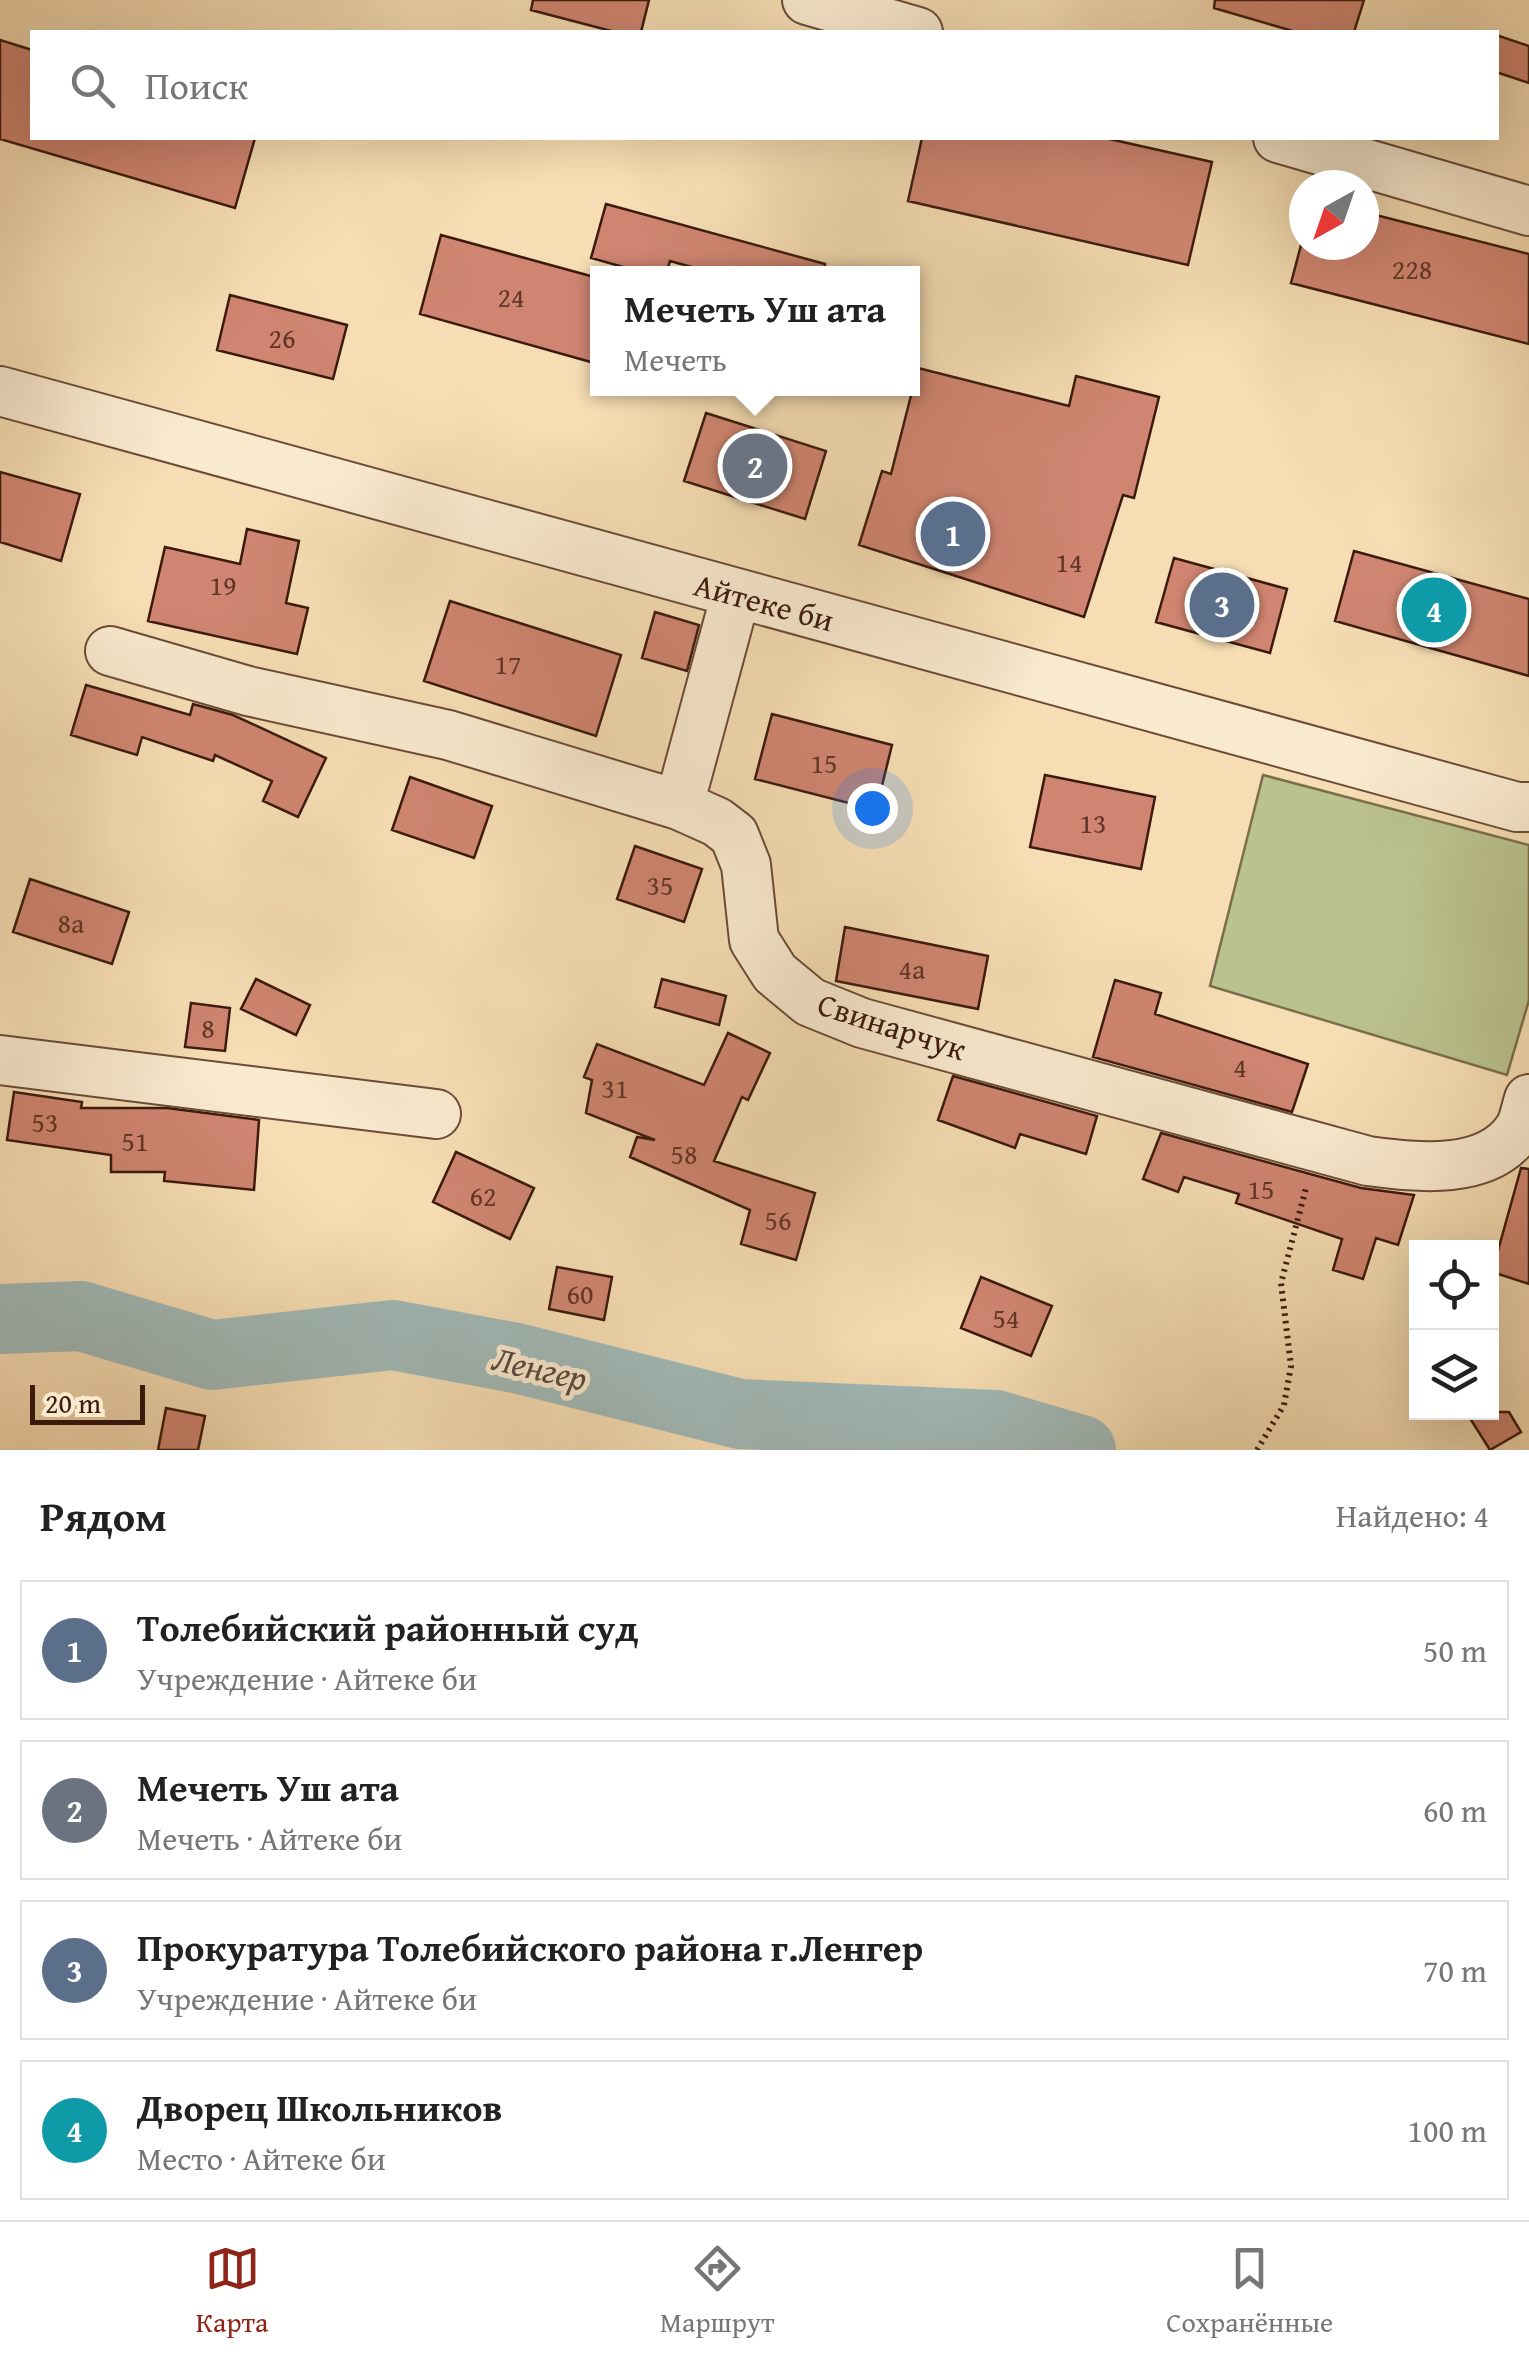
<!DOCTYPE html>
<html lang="ru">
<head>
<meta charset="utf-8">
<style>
	body { margin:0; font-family:"Gentium Book Plus",serif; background:#f2f2f2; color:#222 }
	.controls { position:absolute; right:30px; bottom:30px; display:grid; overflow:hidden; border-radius:0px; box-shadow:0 10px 40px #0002 }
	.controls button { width:90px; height:90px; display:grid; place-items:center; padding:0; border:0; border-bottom:2px solid #e0e0e0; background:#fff; color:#222; font:50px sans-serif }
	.compass { position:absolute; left:1289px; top:170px; width:90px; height:90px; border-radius:50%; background:#fff; box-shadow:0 10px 40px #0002; rotate:220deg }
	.scale { position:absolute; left:30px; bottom:25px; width:115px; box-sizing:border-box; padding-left:10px; border:5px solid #3c1b0e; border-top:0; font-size:28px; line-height:35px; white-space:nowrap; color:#3c1b0e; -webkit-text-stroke:8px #f9e9ce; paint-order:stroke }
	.you { position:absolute; left:872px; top:808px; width:35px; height:35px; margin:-25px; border:8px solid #fff; border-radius:50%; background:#1a73e8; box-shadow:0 0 0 15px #1a73e833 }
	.badge { display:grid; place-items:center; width:65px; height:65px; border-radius:50%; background:#8f2418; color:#fff; font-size:32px; font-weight:700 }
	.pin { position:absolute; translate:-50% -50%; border:5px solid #fff; box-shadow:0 2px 10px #0006 }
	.popup { position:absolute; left:590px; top:266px; width:330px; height:130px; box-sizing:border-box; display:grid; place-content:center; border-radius:0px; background:#fff; filter:drop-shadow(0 2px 8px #0005); font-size:32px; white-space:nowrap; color:#767676 }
	.popup b { font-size:38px; color:#222 }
	.popup::after { content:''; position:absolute; left:50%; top:100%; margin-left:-20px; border:20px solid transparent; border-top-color:#fff }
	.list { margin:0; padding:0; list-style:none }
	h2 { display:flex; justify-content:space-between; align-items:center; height:130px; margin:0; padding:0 40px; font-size:42px }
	h2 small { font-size:32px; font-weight:400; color:#767676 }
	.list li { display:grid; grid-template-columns:65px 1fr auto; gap:30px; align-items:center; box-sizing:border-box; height:140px; margin:0 20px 20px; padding:0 20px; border:2px solid #e0e0e0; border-radius:0px }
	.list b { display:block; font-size:38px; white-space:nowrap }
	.list p { margin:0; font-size:32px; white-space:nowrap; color:#767676 }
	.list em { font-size:32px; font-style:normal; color:#767676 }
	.icon { flex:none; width:55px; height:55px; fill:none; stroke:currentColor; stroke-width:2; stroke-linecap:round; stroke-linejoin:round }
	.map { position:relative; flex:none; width:1529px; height:1450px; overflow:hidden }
	.search { position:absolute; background:#fff; box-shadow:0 10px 40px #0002; left:30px; right:30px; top:30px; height:110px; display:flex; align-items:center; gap:25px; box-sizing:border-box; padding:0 35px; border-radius:0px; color:#767676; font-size:38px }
	.sheet { height:770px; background:#fff }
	nav { display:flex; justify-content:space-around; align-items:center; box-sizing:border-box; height:140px; border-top:2px solid #e0e0e0; background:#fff; font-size:28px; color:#767676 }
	nav a { display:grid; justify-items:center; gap:5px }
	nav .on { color:#8f2418 }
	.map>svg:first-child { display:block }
	.green { fill:#bac28f; stroke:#7b6e4e; stroke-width:2.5 }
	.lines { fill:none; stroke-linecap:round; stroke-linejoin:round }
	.river { stroke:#a1b9b7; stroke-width:70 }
	.building { fill:#cf8571; stroke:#3c1b0e; stroke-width:2.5 }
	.minor-casing { stroke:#6a4c37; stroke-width:52 }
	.path { stroke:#3c1b0e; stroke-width:6; stroke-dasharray:2.5 5; stroke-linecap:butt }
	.minor { stroke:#f9e9ce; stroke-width:48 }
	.labels { text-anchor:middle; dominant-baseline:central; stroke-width:10; stroke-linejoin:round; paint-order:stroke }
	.number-label { font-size:28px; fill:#613627 }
	.street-label { font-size:32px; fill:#3c1b0e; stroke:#f9e9ce }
	.water-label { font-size:35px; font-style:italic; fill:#5a4a41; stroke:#f9e9ce }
</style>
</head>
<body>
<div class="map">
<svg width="1529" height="1450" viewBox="0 0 1529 1450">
	<rect width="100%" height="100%" fill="#f6ddb3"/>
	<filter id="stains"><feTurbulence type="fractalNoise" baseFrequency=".002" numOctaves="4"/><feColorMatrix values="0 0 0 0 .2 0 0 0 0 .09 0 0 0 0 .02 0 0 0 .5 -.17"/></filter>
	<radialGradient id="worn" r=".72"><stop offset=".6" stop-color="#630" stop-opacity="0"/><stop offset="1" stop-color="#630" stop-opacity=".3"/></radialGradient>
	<path class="green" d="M 1263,775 L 1529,845 L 1529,1000 L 1507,1075 L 1210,986 Z"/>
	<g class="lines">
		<path class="river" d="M 0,1319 L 81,1316 L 212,1355 L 393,1335 L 516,1358 L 740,1414 L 996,1425 L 1081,1450"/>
	</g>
	<path class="building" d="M 533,0 L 649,0 L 641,32 L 615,32 L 531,10 Z
		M 1215,0 L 1364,0 L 1354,32 L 1296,32 L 1214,8 Z
		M 1496,35 L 1529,46 L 1529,83 L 1496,72 Z
		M 0,40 L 32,50 L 32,138 L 255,138 L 235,208 L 0,139 Z
		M 922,138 L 1105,138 L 1212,162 L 1188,265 L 908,201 Z
		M 606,204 L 825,264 L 824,274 L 717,274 L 670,261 L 666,274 L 648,274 L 591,258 Z
		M 1364,212 L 1529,254 L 1529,344 L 1291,283 L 1301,245 L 1364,245 Z
		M 441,235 L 598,278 L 598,364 L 420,314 Z
		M 230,295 L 347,325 L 333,379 L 217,350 Z
		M 918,368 L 1069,406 L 1076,376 L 1159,397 L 1134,498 L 1123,495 L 1084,617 L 859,545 L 882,471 L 891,474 Z
		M 706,413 L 826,451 L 805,519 L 684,481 Z
		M 0,472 L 80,494 L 61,561 L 0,542 Z
		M 247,529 L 299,541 L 286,603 L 308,608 L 297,654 L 148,621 L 165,547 L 240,564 Z
		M 1354,551 L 1529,599 L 1529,676 L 1335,621 Z
		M 1174,558 L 1287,589 L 1270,653 L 1156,622 Z
		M 450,601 L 621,655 L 596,736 L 424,681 Z
		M 655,612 L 699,625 L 687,671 L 642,658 Z
		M 86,685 L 190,715 L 193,704 L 233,715 L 326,758 L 298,817 L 263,801 L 272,781 L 215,755 L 213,761 L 142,737 L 137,755 L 71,735 Z
		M 772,714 L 892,745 L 876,810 L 755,779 Z
		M 1045,775 L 1155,797 L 1141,869 L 1030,847 Z
		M 410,777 L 492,806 L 474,858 L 392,830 Z
		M 635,846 L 702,869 L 684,922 L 617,899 Z
		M 30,879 L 129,912 L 112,964 L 13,932 Z
		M 845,927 L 988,956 L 978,1009 L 836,981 Z
		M 256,979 L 310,1005 L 296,1035 L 241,1009 Z
		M 662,979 L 726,996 L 719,1025 L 655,1007 Z
		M 1115,980 L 1161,993 L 1155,1014 L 1308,1064 L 1292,1112 L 1093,1057 Z
		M 191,1003 L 230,1008 L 225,1051 L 185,1047 Z
		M 728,1033 L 770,1053 L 748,1100 L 742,1097 L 714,1161 L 815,1193 L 796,1260 L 741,1244 L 750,1210 L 630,1157 L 637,1137 L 655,1140 L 586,1113 L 592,1080 L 584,1077 L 597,1044 L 704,1085 Z
		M 953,1076 L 1097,1116 L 1086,1154 L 1020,1134 L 1015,1148 L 938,1120 Z
		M 14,1092 L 82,1102 L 81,1108 L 167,1108 L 259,1120 L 254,1190 L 164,1181 L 165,1172 L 111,1172 L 111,1155 L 7,1140 Z
		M 1161,1133 L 1361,1188 L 1414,1195 L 1398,1245 L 1376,1238 L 1363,1279 L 1333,1270 L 1342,1239 L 1236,1203 L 1239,1194 L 1184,1177 L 1178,1192 L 1143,1179 Z
		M 456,1152 L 534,1188 L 510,1239 L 433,1202 Z
		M 1521,1168 L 1529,1169 L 1529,1284 L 1492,1272 Z
		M 557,1267 L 612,1277 L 604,1320 L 549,1309 Z
		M 981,1277 L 1052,1306 L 1031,1356 L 961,1328 Z
		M 166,1408 L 205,1416 L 198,1450 L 158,1450 Z
		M 1466,1412 L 1509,1412 L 1521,1432 L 1490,1450 Z"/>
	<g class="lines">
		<defs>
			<path id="minor" d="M 807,0 L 918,32
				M 1278,138 L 1529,211
				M 0,391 L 1517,807 L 1529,807
				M 110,651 L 248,691 L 448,735 L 679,805 L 717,822 L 734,835 L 746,865 L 754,940 L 775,973 L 810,1002 L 862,1023 L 1368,1161 C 1415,1167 1488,1177 1519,1129 C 1524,1121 1526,1108 1529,1099
				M 679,805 L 736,594
				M 0,1060 L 436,1114"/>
		</defs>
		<use href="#minor" class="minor-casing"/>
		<path class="path" d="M 1257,1450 L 1284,1405 L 1291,1366 L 1281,1283 L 1306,1188"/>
		<use href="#minor" class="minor"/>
	</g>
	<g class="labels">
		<g class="number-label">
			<text x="1412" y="268">228</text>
			<text x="511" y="296">24</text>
			<text x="282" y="337">26</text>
			<text x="1069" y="561">14</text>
			<text x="223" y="584">19</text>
			<text x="508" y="663">17</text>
			<text x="824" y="762">15</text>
			<text x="1093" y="822">13</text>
			<text x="660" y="884">35</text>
			<text x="71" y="922">8а</text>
			<text x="912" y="968">4а</text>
			<text x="208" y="1027">8</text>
			<text x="1240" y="1066">4</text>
			<text x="615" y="1087">31</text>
			<text x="45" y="1121">53</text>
			<text x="135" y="1140">51</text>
			<text x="684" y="1153">58</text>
			<text x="1261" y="1188">15</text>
			<text x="483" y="1195">62</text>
			<text x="778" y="1219">56</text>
			<text x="580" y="1293">60</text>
			<text x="1006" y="1317">54</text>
		</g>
		<g class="street-label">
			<text transform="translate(764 602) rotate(15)">Айтеке би</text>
			<text transform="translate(892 1026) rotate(18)">Свинарчук</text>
		</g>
		<g class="water-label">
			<text transform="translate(540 1368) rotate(13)">Ленгер</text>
		</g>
	</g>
	<rect width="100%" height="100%" filter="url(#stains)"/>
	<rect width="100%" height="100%" fill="url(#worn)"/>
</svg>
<div class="controls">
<button><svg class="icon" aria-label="locate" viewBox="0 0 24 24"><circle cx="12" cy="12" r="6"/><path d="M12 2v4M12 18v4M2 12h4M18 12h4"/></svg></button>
<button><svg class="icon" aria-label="layers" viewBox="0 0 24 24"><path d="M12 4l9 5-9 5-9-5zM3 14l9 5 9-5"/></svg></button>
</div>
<svg class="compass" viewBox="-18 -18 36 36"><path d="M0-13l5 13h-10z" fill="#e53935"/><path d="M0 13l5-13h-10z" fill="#767676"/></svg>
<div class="scale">20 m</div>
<div class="you"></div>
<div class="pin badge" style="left:953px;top:534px;background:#5c6f8a">1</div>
<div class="pin badge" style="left:755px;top:466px;background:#6b7280">2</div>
<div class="popup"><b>Мечеть Уш ата</b>Мечеть</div>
<div class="pin badge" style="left:1222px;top:605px;background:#5c6f8a">3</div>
<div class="pin badge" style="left:1434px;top:610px;background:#0f9aa8">4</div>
<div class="search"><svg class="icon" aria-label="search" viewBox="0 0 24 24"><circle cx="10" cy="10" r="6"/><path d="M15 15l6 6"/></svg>Поиск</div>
</div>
<section class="sheet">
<h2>Рядом<small>Найдено: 4</small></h2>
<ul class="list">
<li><span class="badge" style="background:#5c6f8a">1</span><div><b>Толебийский районный суд</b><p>Учреждение · Айтеке би</p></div><em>50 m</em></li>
<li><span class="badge" style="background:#6b7280">2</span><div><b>Мечеть Уш ата</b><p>Мечеть · Айтеке би</p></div><em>60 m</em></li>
<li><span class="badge" style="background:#5c6f8a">3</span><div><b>Прокуратура Толебийского района г.Ленгер</b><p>Учреждение · Айтеке би</p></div><em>70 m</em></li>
<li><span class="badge" style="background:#0f9aa8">4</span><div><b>Дворец Школьников</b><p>Место · Айтеке би</p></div><em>100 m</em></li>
</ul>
</section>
<nav>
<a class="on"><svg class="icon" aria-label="map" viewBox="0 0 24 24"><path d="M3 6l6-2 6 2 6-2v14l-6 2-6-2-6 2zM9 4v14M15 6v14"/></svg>Карта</a>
<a><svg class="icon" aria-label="directions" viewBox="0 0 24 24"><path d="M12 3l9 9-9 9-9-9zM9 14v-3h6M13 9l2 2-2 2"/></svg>Маршрут</a>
<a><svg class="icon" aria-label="saved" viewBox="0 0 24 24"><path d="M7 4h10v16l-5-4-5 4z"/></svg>Сохранённые</a>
</nav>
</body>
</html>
